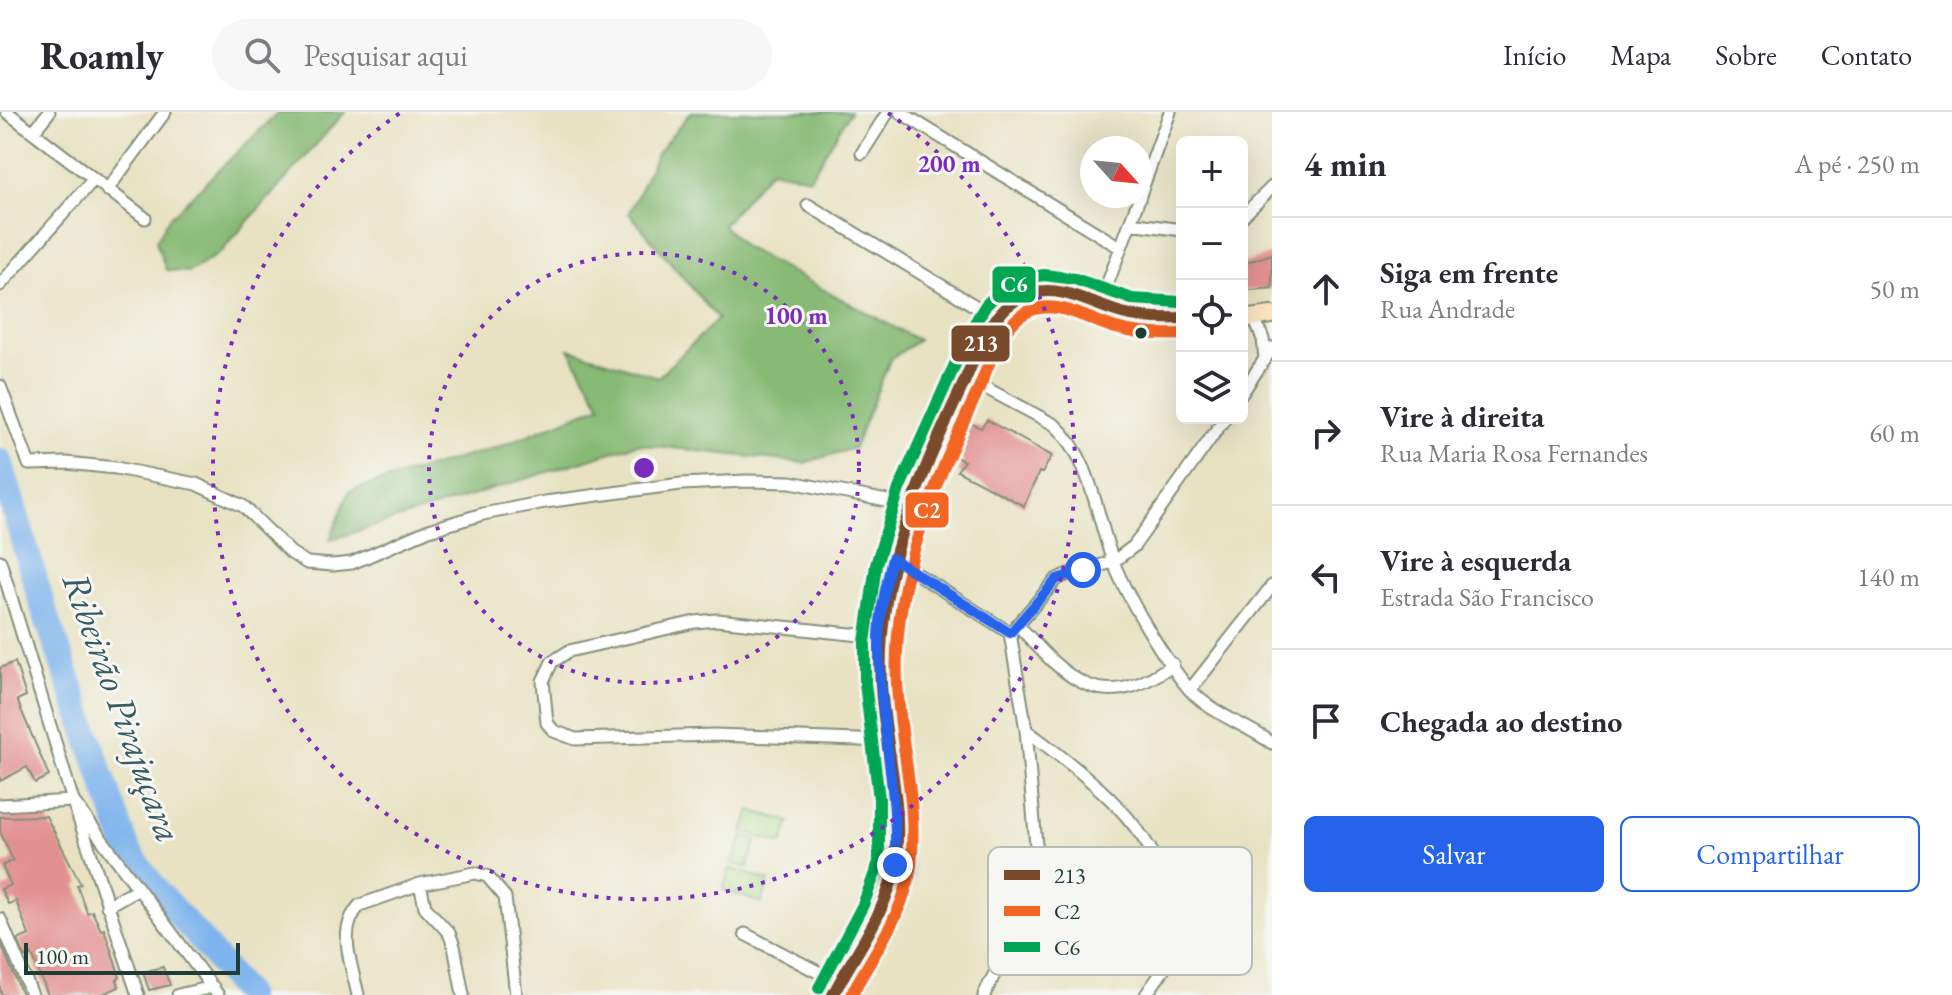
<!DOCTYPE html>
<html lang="pt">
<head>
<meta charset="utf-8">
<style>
	body { margin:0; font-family:"EB Garamond",serif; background:#f7f7f7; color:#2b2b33 }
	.controls { position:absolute; right:24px; top:24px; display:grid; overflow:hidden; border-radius:12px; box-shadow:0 8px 32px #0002 }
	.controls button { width:72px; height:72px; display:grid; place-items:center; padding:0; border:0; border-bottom:2px solid #e1e1e2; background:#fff; color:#2b2b33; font:40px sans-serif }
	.compass { position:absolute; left:1080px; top:24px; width:72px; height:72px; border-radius:50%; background:#fff; box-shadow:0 8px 32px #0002; rotate:117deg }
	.scale { position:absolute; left:24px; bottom:20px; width:216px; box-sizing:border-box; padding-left:8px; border:4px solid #1f3d34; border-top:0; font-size:22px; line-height:28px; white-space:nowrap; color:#1f3d34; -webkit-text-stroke:6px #f6f6f2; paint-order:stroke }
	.stop { position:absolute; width:24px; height:24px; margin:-18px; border:6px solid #2563eb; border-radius:50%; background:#fff }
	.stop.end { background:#2563eb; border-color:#fff; box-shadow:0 2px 8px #0008 }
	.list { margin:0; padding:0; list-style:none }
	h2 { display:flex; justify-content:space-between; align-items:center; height:104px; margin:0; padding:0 32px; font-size:34px }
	h2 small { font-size:26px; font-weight:400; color:#7c7c81 }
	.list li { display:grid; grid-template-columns:52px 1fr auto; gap:24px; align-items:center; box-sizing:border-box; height:144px; padding:0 32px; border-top:2px solid #e1e1e2 }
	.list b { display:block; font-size:30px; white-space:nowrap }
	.list p { margin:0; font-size:26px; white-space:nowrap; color:#7c7c81 }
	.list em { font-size:26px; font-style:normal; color:#7c7c81 }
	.actions { display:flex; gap:16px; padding:24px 32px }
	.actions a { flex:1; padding:18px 0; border:2px solid #2563eb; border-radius:12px; text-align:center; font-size:28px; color:#2563eb }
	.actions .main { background:#2563eb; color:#fff }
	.icon { flex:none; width:44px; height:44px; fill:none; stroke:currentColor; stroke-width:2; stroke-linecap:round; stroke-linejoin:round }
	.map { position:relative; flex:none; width:1272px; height:883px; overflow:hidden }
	header { display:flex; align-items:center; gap:48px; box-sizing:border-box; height:112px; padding:0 40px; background:#fff; border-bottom:2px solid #e1e1e2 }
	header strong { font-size:38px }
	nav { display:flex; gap:44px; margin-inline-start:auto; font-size:28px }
	.search { width:560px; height:72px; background:#f7f7f7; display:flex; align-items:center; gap:20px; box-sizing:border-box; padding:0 28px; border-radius:44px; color:#7c7c81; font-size:30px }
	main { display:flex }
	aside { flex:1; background:#fff }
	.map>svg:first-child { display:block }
	.green { fill:#aada87; stroke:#648c5e; stroke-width:2 }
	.forest { fill:#87ba74; stroke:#537c54; stroke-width:2 }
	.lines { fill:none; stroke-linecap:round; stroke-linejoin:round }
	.river { stroke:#7eb4ed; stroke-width:26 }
	.building { fill:#e29190 }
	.street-casing { stroke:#84907b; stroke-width:15 }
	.secondary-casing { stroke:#84907b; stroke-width:20 }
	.street { stroke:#fff; stroke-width:11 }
	.secondary { stroke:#fce5c4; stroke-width:16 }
	.bus-1-casing { stroke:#f6f6f2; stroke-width:18 }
	.bus-2-casing { stroke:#f6f6f2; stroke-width:18 }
	.bus-3-casing { stroke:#f6f6f2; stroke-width:18 }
	.bus-1 { stroke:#7a4b2a; stroke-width:12 }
	.bus-2 { stroke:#f26522; stroke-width:12 }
	.bus-3 { stroke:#00a651; stroke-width:12 }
	.route { stroke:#2563eb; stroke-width:10 }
	.ring { fill:none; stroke:#7b2cbf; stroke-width:4; stroke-dasharray:4 8 }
	.bus-dot { fill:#1f3d34; stroke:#f6f6f2; stroke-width:3 }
	.labels { text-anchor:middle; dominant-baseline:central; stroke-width:6; stroke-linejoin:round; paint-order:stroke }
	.water-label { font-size:38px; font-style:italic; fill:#375b62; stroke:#f6f6f2 }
	.key { fill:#f6f6f2; stroke:#b6beb9; stroke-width:2 }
	.key-label { font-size:22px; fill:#1f3d34 }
	.centre { fill:#7b2cbf; stroke:#f6f6f2; stroke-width:4 }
	.ring-label { font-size:24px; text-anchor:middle; font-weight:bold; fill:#7b2cbf; stroke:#f6f6f2; stroke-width:6; stroke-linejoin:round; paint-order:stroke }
	.line-badge { stroke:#f6f6f2; stroke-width:3 }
	.badge-label { font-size:22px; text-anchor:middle; font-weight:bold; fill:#fff }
</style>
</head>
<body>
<header>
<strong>Roamly</strong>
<div class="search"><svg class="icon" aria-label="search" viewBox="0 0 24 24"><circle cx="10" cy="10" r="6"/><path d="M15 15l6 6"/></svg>Pesquisar aqui</div>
<nav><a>Início</a><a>Mapa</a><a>Sobre</a><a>Contato</a></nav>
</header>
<main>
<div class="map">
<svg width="1272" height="883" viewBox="0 0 1272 883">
	<rect width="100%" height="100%" fill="#f6f6f2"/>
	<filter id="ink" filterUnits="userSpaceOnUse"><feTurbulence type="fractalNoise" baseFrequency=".0125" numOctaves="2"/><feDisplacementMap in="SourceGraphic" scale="16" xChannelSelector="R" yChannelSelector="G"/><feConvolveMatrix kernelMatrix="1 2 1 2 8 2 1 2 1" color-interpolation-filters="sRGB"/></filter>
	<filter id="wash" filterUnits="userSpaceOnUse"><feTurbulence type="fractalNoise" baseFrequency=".006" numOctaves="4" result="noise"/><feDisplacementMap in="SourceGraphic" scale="32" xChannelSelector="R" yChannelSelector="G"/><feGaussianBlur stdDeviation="1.8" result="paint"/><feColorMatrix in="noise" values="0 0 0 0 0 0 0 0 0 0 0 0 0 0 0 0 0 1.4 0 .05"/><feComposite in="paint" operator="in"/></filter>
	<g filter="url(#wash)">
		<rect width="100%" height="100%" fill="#e8e2c2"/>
		<path class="green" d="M 750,698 L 790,710 L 782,732 L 743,719 Z
			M 743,724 L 757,728 L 747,756 L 732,751 Z
			M 730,756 L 769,769 L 762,791 L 723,778 Z"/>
		<path class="forest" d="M 279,0 L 345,0 L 220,141 L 189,160 L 166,158 L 156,129 L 169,106 Z
			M 691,0 L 850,0 L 810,66 L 770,58 L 723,113 L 744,135 L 918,228 L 890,248 L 854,336 L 804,351 L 637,332 L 330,428 L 349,379 L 501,334 L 601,293 L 569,237 L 658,265 L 718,207 L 629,101 L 658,40 Z"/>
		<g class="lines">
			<path class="river" d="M 0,349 L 42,492 L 128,739 L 159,782 L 197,823 L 246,883"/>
		</g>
		<g id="blocks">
			<path class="building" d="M 1272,142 L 1272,176 L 1242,179 L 1242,152 Z
				M 987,308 L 1052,344 L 1042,361 L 1039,360 L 1024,394 L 957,359 L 964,349 L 955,345 L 972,312 L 981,316 Z
				M 15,550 L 26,584 L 17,588 L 49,664 L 35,671 L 27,655 L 0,669 L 0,556 Z
				M 46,704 L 81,772 L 77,773 L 87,801 L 92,799 L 101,818 L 104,817 L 120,865 L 117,868 L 119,875 L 101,883 L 48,883 L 32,843 L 25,845 L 18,828 L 29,823 L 16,789 L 8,792 L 1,777 L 11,773 L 2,754 L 13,748 L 0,720 L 0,705 Z
				M 0,829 L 21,880 L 22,883 L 2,883 L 0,877 Z
				M 163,855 L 170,873 L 149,878 L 143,860 Z"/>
		</g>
	</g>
	<g filter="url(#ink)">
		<use href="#blocks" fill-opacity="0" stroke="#84907b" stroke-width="2"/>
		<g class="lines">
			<defs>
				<path id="street" d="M 7,0 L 145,106
					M 900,0 L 1121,136
					M 33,20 L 49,0
					M 862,41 L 888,0
					M 107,78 L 165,0
					M 1140,83 L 1170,0
					M 808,93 L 995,206
					M 1242,105 L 1272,75
					M 1130,111 L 1182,118
					M 0,173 L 93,68
					M 1100,192 L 1140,84
					M 1254,206 L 1263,227 L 1265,247
					M 967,266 L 1055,313 C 1091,346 1096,402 1112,446 C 1123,479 1167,552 1190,578 C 1211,601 1246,613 1272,631
					M 0,274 L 29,352 L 66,351 L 116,356 L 196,372 L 243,394 L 291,441 L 307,451 L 333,453 L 352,451 L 429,418 L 483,402 L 545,390 L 681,372 L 746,369 L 791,370 L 912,394
					M 1242,281 L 1272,236
					M 892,446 L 1010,521 L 1026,618 L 1038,756 L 1033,784 L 984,883
					M 0,449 L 73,689 L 138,883
					M 1019,514 C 1068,569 1103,604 1173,552
					M 1010,521 L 1057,467 L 1068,462 L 1113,450 L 1134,434 L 1225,306
					M 879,525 L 717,508 L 695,510 L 569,539 L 552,550 L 543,569 L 547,611 L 554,619 L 575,627 L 714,623 L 886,629
					M 1190,578 L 1272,474
					M 1026,618 C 1085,663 1147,706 1170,781 C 1175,799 1178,823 1172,842 C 1167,856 1154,870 1146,883
					M 0,693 L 73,689 L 218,883
					M 420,772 L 425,795 L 449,821 L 454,834 L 463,883
					M 107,794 L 137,777
					M 0,807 L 32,883
					M 745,822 L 839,871
					M 178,883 L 213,875
					M 358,883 C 352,853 336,818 360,793 L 420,772 L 475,761 L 487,764 L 505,785 L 516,883"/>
				<path id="secondary" d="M 1242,207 L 1272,203
					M 833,883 C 850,849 890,787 895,752 C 902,697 884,627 881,571 C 874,465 916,371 961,277 C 974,250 990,200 1018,186 C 1058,166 1085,192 1122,201 C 1140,205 1164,207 1182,206"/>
			</defs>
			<use href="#street" class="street-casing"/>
			<use href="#secondary" class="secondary-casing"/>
			<use href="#street" class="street"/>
			<use href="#secondary" class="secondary"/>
			<defs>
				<path id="bus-1" d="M 833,883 C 854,842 888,799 895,752 C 904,693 884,631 881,572 C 876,465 917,371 961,277 C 977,243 989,195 1029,182 C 1062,171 1091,193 1122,201 C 1141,206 1162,207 1182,206"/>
				<path id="bus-2" d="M 851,883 C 873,842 906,799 911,752 C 918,691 900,632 897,571 C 892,468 933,375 976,283 C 989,255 1001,206 1035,197 C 1062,189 1090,209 1116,216 C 1137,222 1160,223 1182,222"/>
				<path id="bus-3" d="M 819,876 L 863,793 L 879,750 L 879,687 L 865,571 L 865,530 L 876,453 L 899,377 L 970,219 L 986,193 L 999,180 L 1027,166 L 1044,163 L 1075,167 L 1132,187 L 1181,190"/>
			</defs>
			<use href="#bus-1" class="bus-1-casing"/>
			<use href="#bus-2" class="bus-2-casing"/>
			<use href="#bus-3" class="bus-3-casing"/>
			<use href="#bus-1" class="bus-1"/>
			<use href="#bus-2" class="bus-2"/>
			<use href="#bus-3" class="bus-3"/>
		</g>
	</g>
	<g class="lines" filter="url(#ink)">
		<path class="route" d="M 895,753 C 898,676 878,602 879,525 C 880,498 886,472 892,446 L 1010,521 L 1057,467 L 1083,458"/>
	</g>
	<g class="ring">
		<circle cx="644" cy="356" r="215"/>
		<path d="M888 1A431 431 0 1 1 400 1"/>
	</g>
	<circle class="bus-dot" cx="1141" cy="221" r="7"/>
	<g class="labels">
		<g class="water-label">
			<text transform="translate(123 595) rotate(70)">Ribeirão Pirajuçara</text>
		</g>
	</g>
	<rect x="988" y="735" width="264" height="128" rx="12" class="key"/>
	<rect x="1004" y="758" width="36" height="10" fill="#7a4b2a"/>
	<rect x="1004" y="794" width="36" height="10" fill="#f26522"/>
	<rect x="1004" y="830" width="36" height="10" fill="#00a651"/>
	<g class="key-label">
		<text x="1054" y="771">213</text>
		<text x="1054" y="807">C2</text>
		<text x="1054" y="843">C6</text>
	</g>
	<circle cx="644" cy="356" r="12" class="centre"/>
	<g class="ring-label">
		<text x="949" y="60">200 m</text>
		<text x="796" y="212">100 m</text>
	</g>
	<g class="line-badge">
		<rect x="991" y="153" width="46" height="39" rx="8" fill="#00a651"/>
		<rect x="950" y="212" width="61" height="39" rx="8" fill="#7a4b2a"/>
		<rect x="904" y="379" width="46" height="38" rx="8" fill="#f26522"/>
	</g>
	<g class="badge-label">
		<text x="1014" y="180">C6</text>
		<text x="981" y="239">213</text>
		<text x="927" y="406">C2</text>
	</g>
</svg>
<div class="controls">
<button>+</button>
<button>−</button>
<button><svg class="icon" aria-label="locate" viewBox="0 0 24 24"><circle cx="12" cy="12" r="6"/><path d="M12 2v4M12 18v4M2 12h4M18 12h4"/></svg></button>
<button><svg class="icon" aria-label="layers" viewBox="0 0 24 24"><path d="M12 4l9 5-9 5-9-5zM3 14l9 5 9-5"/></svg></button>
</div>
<svg class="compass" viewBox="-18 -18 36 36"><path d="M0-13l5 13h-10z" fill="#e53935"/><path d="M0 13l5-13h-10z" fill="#7c7c81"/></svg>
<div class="scale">100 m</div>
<div class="stop" style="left:1083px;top:458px"></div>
<div class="stop end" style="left:895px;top:753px"></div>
</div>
<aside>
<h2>4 min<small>A pé · 250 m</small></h2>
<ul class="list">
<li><svg class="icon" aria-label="ahead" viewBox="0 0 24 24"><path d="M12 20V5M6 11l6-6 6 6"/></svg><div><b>Siga em frente</b><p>Rua Andrade</p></div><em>50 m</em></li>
<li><svg class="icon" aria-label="right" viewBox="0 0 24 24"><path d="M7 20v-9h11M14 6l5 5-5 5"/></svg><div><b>Vire à direita</b><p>Rua Maria Rosa Fernandes</p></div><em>60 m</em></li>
<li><svg class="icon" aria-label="left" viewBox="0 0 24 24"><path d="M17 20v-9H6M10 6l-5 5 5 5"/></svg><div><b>Vire à esquerda</b><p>Estrada São Francisco</p></div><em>140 m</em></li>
<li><svg class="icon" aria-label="arrive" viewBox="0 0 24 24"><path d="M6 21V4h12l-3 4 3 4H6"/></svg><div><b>Chegada ao destino</b></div></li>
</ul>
<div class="actions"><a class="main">Salvar</a><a>Compartilhar</a></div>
</aside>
</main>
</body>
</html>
